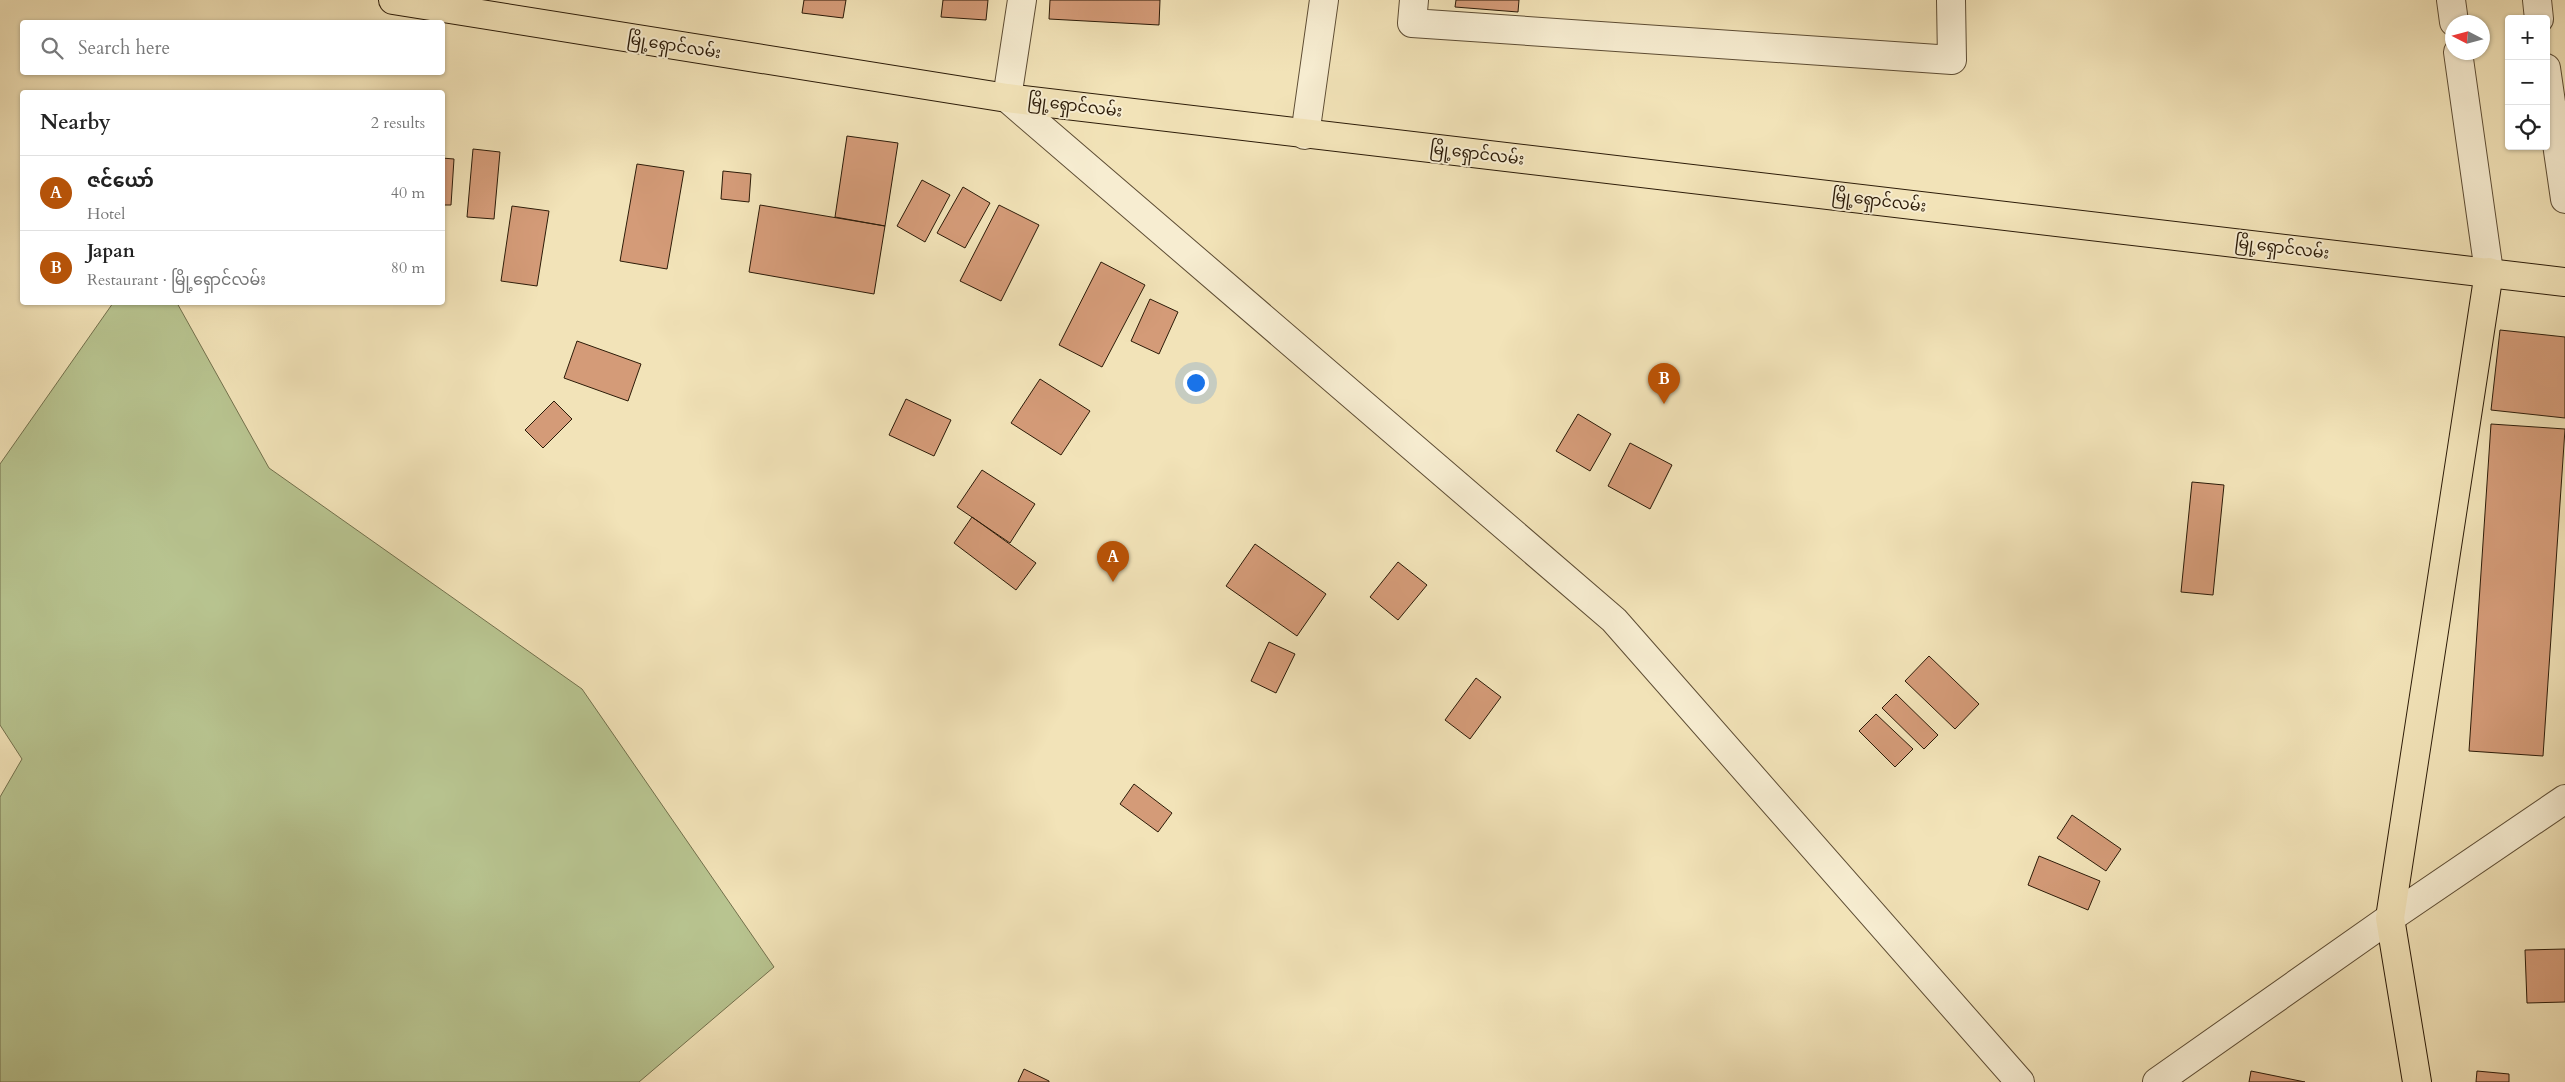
<!DOCTYPE html>
<html lang="en">
<head>
<meta charset="utf-8">
<style>
	body { margin:0; font-family:Cardo,"Noto Sans Myanmar",serif; background:#f6f6f6; color:#222 }
	.controls { position:absolute; right:15px; top:15px; display:grid; overflow:hidden; border-radius:5px; box-shadow:0 1px 4px #0004 }
	.controls button { width:45px; height:45px; display:grid; place-items:center; padding:0; border:0; border-bottom:1px solid #e0e0e0; background:#fff; color:#222; font:25px sans-serif }
	.compass { position:absolute; left:2445px; top:15px; width:45px; height:45px; border-radius:50%; background:#fff; box-shadow:0 1px 4px #0004; rotate:276deg }
	.you { position:absolute; left:1195px; top:382px; width:18px; height:18px; margin:-12px; border:4px solid #fff; border-radius:50%; background:#1a73e8; box-shadow:0 0 0 8px #1a73e833 }
	.badge { display:grid; place-items:center; width:32px; height:32px; border-radius:50%; background:#b45309; color:#fff; font-size:16px; font-weight:700 }
	.pin { position:absolute; translate:-50% -41px; filter:drop-shadow(0 1px 2px #0008) }
	.pin::after { content:''; position:absolute; top:26px; width:18px; height:15px; background:inherit; clip-path:polygon(0 0,100% 0,50% 100%) }
	.list { margin:0; padding:0; list-style:none }
	h2 { display:flex; justify-content:space-between; align-items:center; height:65px; margin:0; padding:0 20px; font-size:21px }
	h2 small { font-size:16px; font-weight:400; color:#767676 }
	.list li { display:grid; grid-template-columns:32px 1fr auto; gap:15px; align-items:center; box-sizing:border-box; height:75px; padding:0 20px; border-top:1px solid #e0e0e0 }
	.list b { display:block; font-size:19px; white-space:nowrap }
	.list p { margin:0; font-size:16px; white-space:nowrap; color:#767676 }
	.list em { font-size:16px; font-style:normal; color:#767676 }
	.icon { flex:none; width:28px; height:28px; fill:none; stroke:currentColor; stroke-width:2; stroke-linecap:round; stroke-linejoin:round }
	.map { position:relative; flex:none; width:2565px; height:1082px; overflow:hidden }
	.search { position:absolute; background:#fff; box-shadow:0 1px 4px #0004; left:20px; top:20px; width:425px; height:55px; display:flex; align-items:center; gap:12px; box-sizing:border-box; padding:0 18px; border-radius:5px; color:#767676; font-size:19px }
	.panel { position:absolute; background:#fff; box-shadow:0 1px 4px #0004; left:20px; top:90px; width:425px; height:215px; border-radius:5px }
	.map>svg:first-child { display:block }
	.green { fill:#b8c490; stroke:#72704c }
	.building { fill:#d49b78; stroke:#2c1b08 }
	.lines { fill:none; stroke-linecap:round; stroke-linejoin:round }
	.minor-casing { stroke:#5e4d34; stroke-width:30 }
	.major-casing { stroke:#2c1b08; stroke-width:30 }
	.highway-casing { stroke:#2c1b08; stroke-width:30 }
	.minor { stroke:#f7edd1; stroke-width:28 }
	.major { stroke:#f2e3b8; stroke-width:28 }
	.highway { stroke:#f2e3b8; stroke-width:28 }
	.labels { text-anchor:middle; dominant-baseline:central; stroke-width:4; stroke-linejoin:round; paint-order:stroke }
	.street-label { font-size:16px; fill:#2c1b08; stroke:#f7edd1 }
</style>
</head>
<body>
<div class="map">
<svg width="2565" height="1082" viewBox="0 0 2565 1082">
	<rect width="100%" height="100%" fill="#f2e3b8"/>
	<filter id="stains"><feTurbulence type="fractalNoise" baseFrequency=".004" numOctaves="4"/><feColorMatrix values="0 0 0 0 .2 0 0 0 0 .09 0 0 0 0 .02 0 0 0 .5 -.17"/></filter>
	<radialGradient id="worn" r=".72"><stop offset=".6" stop-color="#630" stop-opacity="0"/><stop offset="1" stop-color="#630" stop-opacity=".3"/></radialGradient>
	<path class="green" d="M 113,303 L 177,303 L 269,468 L 582,689 L 774,967 L 639,1082 L 0,1082 L 0,797 L 22,759 L 0,725 L 0,464 Z"/>
	<path class="building" d="M 804,0 L 846,0 L 843,18 L 802,13 Z
		M 943,0 L 988,0 L 986,20 L 941,17 Z
		M 1050,0 L 1160,0 L 1159,25 L 1049,19 Z
		M 1456,0 L 1519,0 L 1518,12 L 1455,7 Z
		M 847,136 L 898,143 L 885,226 L 835,217 Z
		M 473,149 L 500,152 L 494,219 L 467,217 Z
		M 442,158 L 454,159 L 451,205 L 442,205 Z
		M 637,164 L 684,171 L 667,269 L 620,261 Z
		M 723,171 L 751,174 L 749,202 L 721,199 Z
		M 922,180 L 950,195 L 925,242 L 897,226 Z
		M 963,187 L 990,203 L 965,248 L 937,233 Z
		M 760,205 L 885,226 L 874,294 L 749,272 Z
		M 999,205 L 1039,225 L 1001,301 L 960,281 Z
		M 512,206 L 549,211 L 537,286 L 501,281 Z
		M 1101,262 L 1145,285 L 1102,367 L 1059,345 Z
		M 1150,299 L 1178,312 L 1159,354 L 1131,341 Z
		M 2500,330 L 2565,337 L 2565,418 L 2491,410 Z
		M 577,341 L 641,364 L 628,401 L 564,378 Z
		M 1040,379 L 1090,411 L 1061,455 L 1011,423 Z
		M 906,399 L 951,420 L 934,456 L 889,435 Z
		M 554,401 L 572,419 L 543,448 L 525,430 Z
		M 1578,414 L 1611,434 L 1590,471 L 1556,451 Z
		M 2491,424 L 2565,429 L 2543,756 L 2469,751 Z
		M 1630,443 L 1672,465 L 1650,509 L 1608,486 Z
		M 982,470 L 1035,504 L 1010,543 L 957,507 Z
		M 2192,482 L 2224,485 L 2213,595 L 2181,592 Z
		M 972,517 L 1036,563 L 1016,590 L 954,543 Z
		M 1255,544 L 1326,594 L 1297,636 L 1226,586 Z
		M 1398,562 L 1427,585 L 1398,620 L 1370,597 Z
		M 1269,642 L 1295,654 L 1276,693 L 1251,681 Z
		M 1929,656 L 1979,704 L 1955,729 L 1905,681 Z
		M 1476,678 L 1501,697 L 1470,739 L 1445,720 Z
		M 1896,694 L 1938,735 L 1924,749 L 1882,708 Z
		M 1876,714 L 1913,749 L 1895,767 L 1859,731 Z
		M 1134,784 L 1172,813 L 1158,832 L 1120,804 Z
		M 2072,815 L 2121,849 L 2106,871 L 2057,838 Z
		M 2039,856 L 2100,881 L 2088,910 L 2028,885 Z
		M 2565,949 L 2565,1002 L 2527,1003 L 2525,950 Z
		M 1024,1069 L 1049,1081 L 1049,1082 L 1018,1082 Z
		M 2251,1071 L 2305,1082 L 2249,1082 Z
		M 2477,1071 L 2509,1074 L 2509,1082 L 2476,1082 Z"/>
	<g class="lines">
		<defs>
			<path id="minor" d="M 1022,0 L 1007,98 L 1614,620 L 2020,1082
				M 1414,0 L 1412,23 L 1952,60 L 1951,0
				M 2451,0 L 2454,22
				M 2537,0 L 2539,19
				M 2458,52 L 2489,272
				M 2546,68 L 2565,199
				M 1305,135 L 1324,0
				M 2157,1082 L 2390,918 L 2565,799"/>
			<path id="major" d="M 2417,1082 L 2390,918 L 2489,272"/>
			<path id="highway" d="M 393,0 L 1007,98 L 2565,282"/>
		</defs>
		<use href="#minor" class="minor-casing"/>
		<use href="#major" class="major-casing"/>
		<use href="#highway" class="highway-casing"/>
		<use href="#minor" class="minor"/>
		<use href="#major" class="major"/>
		<use href="#highway" class="highway"/>
	</g>
	<g class="labels">
		<g class="street-label">
			<text transform="translate(674 46) rotate(9)">မြို့ရှောင်လမ်း</text>
			<text transform="translate(1075 106) rotate(7)">မြို့ရှောင်လမ်း</text>
			<text transform="translate(1477 154) rotate(7)">မြို့ရှောင်လမ်း</text>
			<text transform="translate(1879 201) rotate(7)">မြို့ရှောင်လမ်း</text>
			<text transform="translate(2282 248) rotate(7)">မြို့ရှောင်လမ်း</text>
		</g>
	</g>
	<rect width="100%" height="100%" filter="url(#stains)"/>
	<rect width="100%" height="100%" fill="url(#worn)"/>
</svg>
<div class="controls">
<button>+</button>
<button>−</button>
<button><svg class="icon" aria-label="locate" viewBox="0 0 24 24"><circle cx="12" cy="12" r="6"/><path d="M12 2v4M12 18v4M2 12h4M18 12h4"/></svg></button>
</div>
<svg class="compass" viewBox="-18 -18 36 36"><path d="M0-13l5 13h-10z" fill="#e53935"/><path d="M0 13l5-13h-10z" fill="#767676"/></svg>
<div class="you"></div>
<div class="pin badge" style="left:1113px;top:582px">A</div>
<div class="pin badge" style="left:1664px;top:404px">B</div>
<div class="search"><svg class="icon" aria-label="search" viewBox="0 0 24 24"><circle cx="10" cy="10" r="6"/><path d="M15 15l6 6"/></svg>Search here</div>
<section class="panel">
<h2>Nearby<small>2 results</small></h2>
<ul class="list">
<li><span class="badge">A</span><div><b>ဇင်ယော်</b><p>Hotel</p></div><em>40 m</em></li>
<li><span class="badge">B</span><div><b>Japan</b><p>Restaurant · မြို့ရှောင်လမ်း</p></div><em>80 m</em></li>
</ul>
</section>
</div>
</body>
</html>
